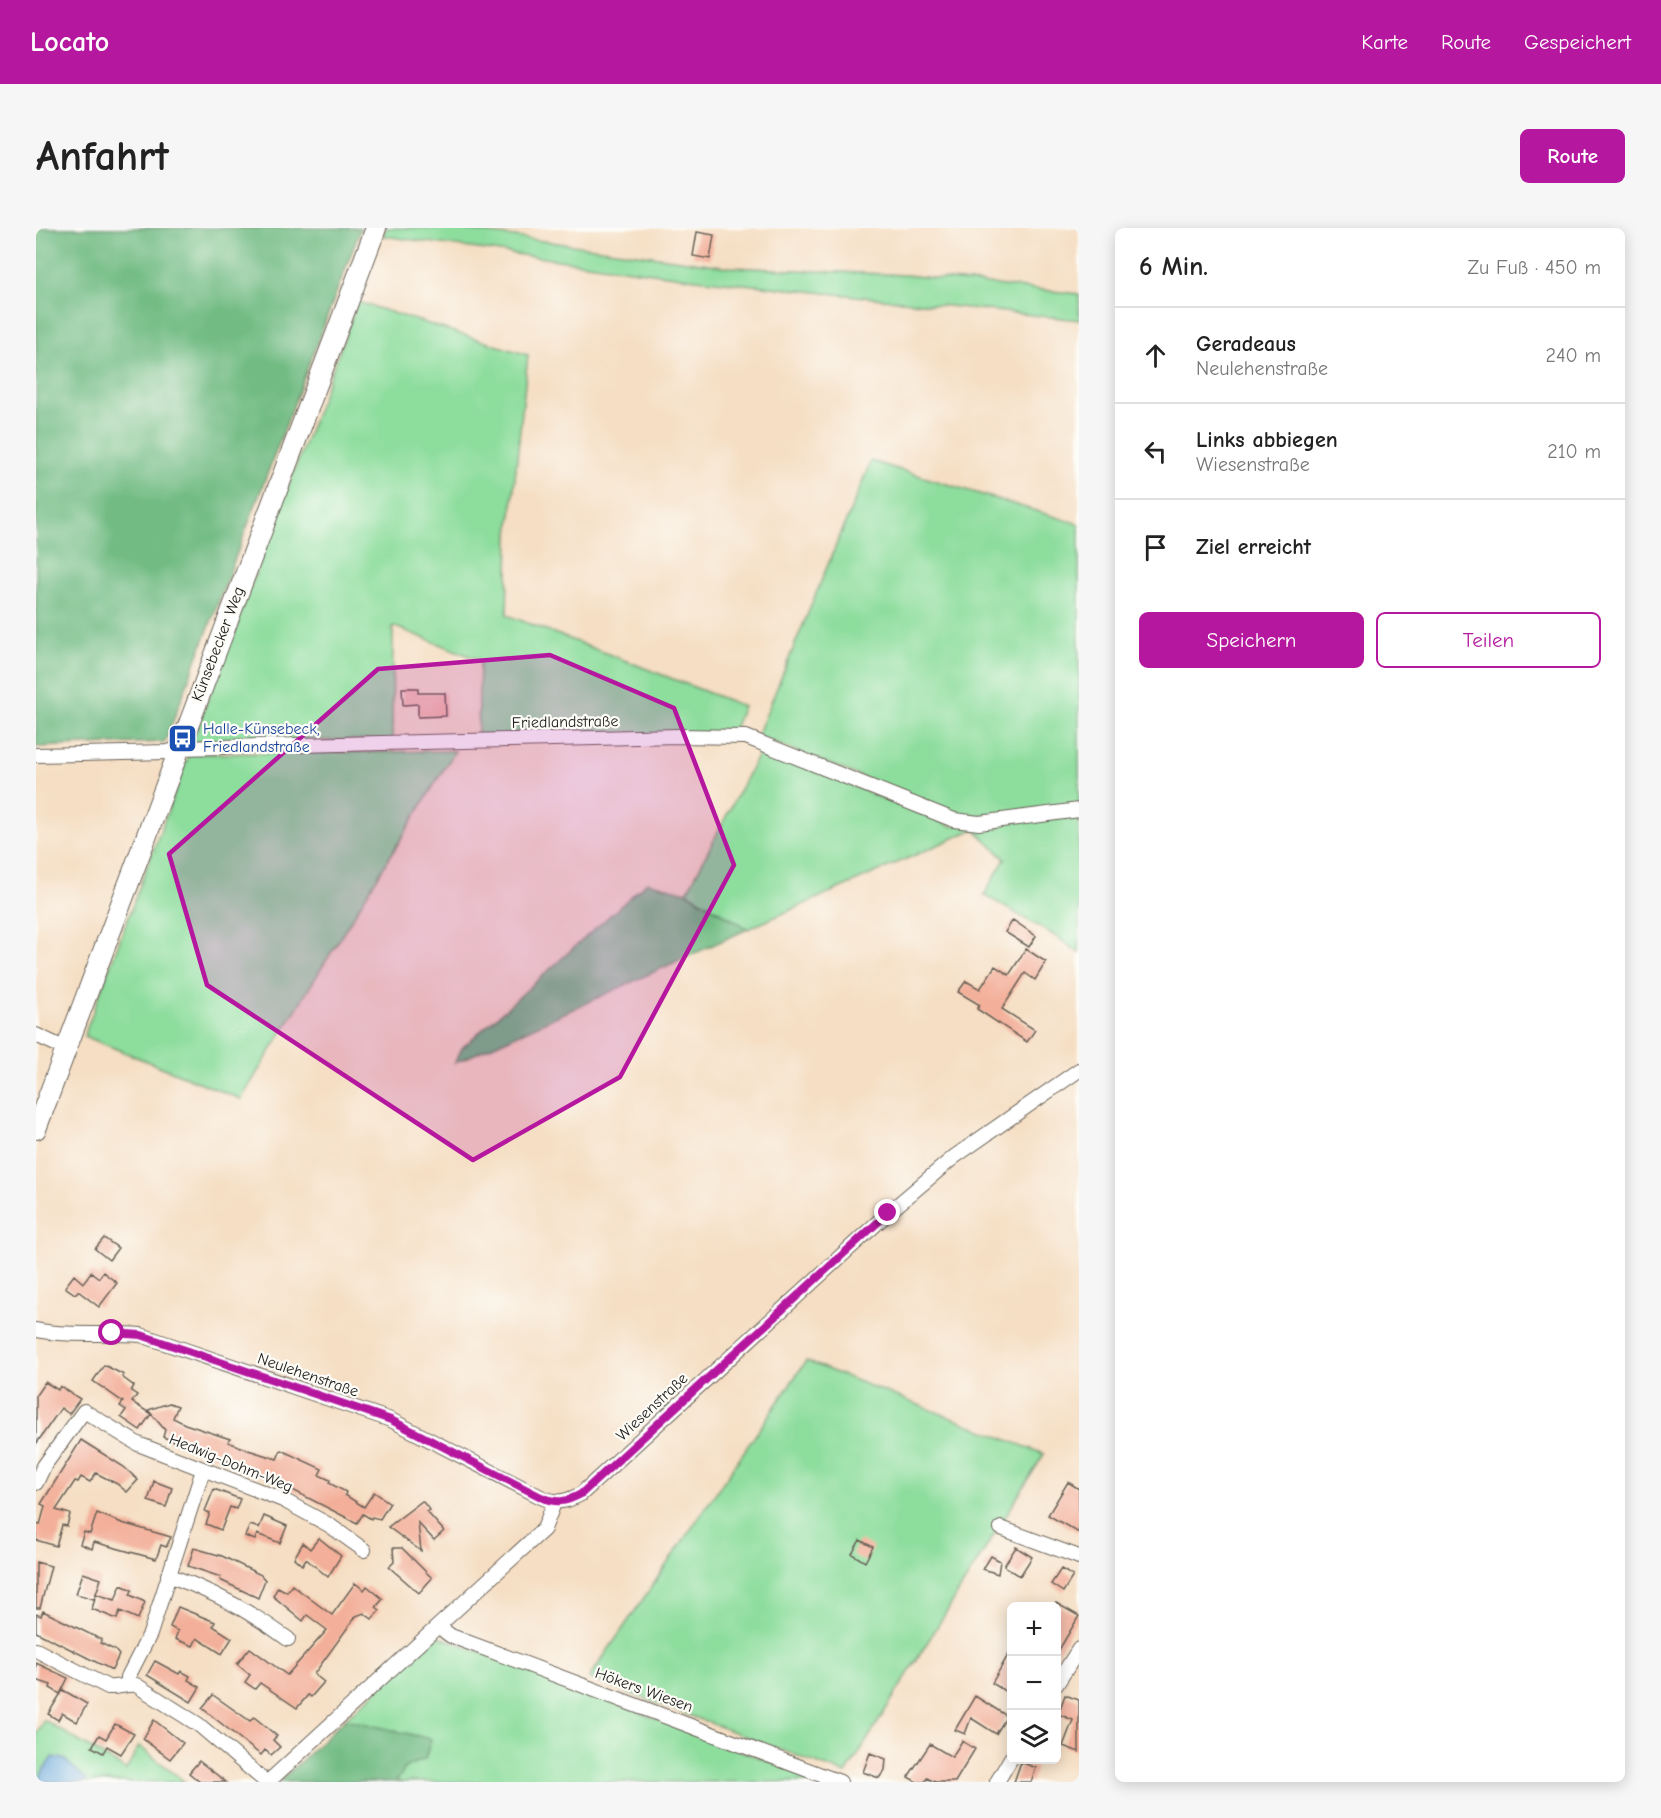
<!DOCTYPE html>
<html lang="de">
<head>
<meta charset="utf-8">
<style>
	body { margin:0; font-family:"Comic Neue",sans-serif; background:#f6f6f6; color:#222 }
	.controls { position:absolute; right:18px; bottom:18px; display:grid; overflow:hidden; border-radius:9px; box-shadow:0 3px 15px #0003 }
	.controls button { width:54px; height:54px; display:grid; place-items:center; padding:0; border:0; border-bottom:2px solid #e0e0e0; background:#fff; color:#222; font:30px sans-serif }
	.stop { position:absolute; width:18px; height:18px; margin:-14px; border:4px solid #b5179e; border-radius:50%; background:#fff }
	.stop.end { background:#b5179e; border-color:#fff; box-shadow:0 2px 6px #0008 }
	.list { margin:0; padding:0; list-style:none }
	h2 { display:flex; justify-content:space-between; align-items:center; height:78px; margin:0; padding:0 24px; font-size:26px }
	h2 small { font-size:20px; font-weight:400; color:#767676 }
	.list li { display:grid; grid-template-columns:39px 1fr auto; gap:18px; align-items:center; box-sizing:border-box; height:96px; padding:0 24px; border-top:2px solid #e0e0e0 }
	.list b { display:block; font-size:22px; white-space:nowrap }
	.list p { margin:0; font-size:20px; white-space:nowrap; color:#767676 }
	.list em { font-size:20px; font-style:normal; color:#767676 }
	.actions { display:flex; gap:12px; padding:18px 24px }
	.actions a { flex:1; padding:14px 0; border:2px solid #b5179e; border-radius:9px; text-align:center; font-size:21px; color:#b5179e }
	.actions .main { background:#b5179e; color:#fff }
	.icon { flex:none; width:33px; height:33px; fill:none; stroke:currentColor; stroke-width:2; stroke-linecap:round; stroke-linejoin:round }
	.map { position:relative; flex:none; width:1043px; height:1554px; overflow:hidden; border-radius:9px }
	header { display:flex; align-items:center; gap:36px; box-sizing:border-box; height:84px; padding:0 30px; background:#b5179e; color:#fff }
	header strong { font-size:28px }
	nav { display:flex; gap:33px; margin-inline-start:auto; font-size:21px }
	.intro { display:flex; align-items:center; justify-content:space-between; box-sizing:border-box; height:144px; padding:0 36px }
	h1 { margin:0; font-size:42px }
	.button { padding:15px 27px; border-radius:9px; background:#b5179e; color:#fff; font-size:21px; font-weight:700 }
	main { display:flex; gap:36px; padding:0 36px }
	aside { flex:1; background:#fff; border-radius:9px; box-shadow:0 3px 15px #0003 }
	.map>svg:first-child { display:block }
	.green { fill:#8ddd9d; stroke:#547c5c; stroke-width:1.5 }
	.forest { fill:#72bc84; stroke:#476c50; stroke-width:1.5 }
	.water { fill:#68a7db; stroke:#42627c; stroke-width:1.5 }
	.building { fill:#f3af99 }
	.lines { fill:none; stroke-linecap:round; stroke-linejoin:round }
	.street-casing { stroke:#686056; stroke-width:16 }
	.secondary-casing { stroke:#686056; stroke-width:22 }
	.street { stroke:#fff; stroke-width:14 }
	.secondary { stroke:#fff; stroke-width:20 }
	.route { stroke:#b5179e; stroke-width:8 }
	.marked { fill:#b5179e; fill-opacity:0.2; stroke:#b5179e; stroke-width:4.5; stroke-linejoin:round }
	.labels { text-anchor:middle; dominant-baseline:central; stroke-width:4.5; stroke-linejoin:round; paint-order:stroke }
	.street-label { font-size:16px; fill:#1c1c1c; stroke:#fdfcf7 }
	.transit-label { font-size:16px; fill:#164399; stroke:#fdfcf7; text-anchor:start }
</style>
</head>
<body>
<header>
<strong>Locato</strong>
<nav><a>Karte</a><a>Route</a><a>Gespeichert</a></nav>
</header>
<div class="intro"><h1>Anfahrt</h1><a class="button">Route</a></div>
<main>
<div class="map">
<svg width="1043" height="1554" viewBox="0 0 1043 1554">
	<rect width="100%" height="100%" fill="#fdfcf7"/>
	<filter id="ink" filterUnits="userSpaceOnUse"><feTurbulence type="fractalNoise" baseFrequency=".0167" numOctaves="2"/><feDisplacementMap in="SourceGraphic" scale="12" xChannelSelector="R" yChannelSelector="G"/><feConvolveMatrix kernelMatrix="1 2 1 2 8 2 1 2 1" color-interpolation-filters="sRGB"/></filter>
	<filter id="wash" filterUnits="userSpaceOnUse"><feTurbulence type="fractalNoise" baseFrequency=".008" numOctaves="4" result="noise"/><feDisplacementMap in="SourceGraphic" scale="24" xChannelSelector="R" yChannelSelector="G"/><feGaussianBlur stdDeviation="1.35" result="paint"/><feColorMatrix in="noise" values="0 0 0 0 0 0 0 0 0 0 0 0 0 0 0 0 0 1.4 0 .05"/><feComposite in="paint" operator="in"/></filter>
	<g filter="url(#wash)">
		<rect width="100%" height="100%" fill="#f5dec3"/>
		<path class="green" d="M 350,0 L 414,0 L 694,39 L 869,47 L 1043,66 L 1043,92 L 660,51 L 347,8 Z
			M 322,74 L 492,127 L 473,306 L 471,387 L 707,478 L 698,501 L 642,508 L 442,509 L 444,432 L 357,398 L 356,512 L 156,514 Z
			M 835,233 L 1043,296 L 1043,576 L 956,587 L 926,588 L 721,508 Z
			M 725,521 L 915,598 L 1043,588 L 1043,725 L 1021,709 L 948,667 L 969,631 L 938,601 L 712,701 L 651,664 Z
			M 419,523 L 205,871 L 48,808 L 153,526 Z
			M 770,1133 L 1008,1226 L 810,1546 L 553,1450 Z
			M 402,1408 L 787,1554 L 360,1554 L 369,1539 L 389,1531 L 309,1491 Z
			M 8,1492 L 90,1542 L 103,1518 L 149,1554 L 0,1554 L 0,1507 Z"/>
		<path class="forest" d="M 0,0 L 325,0 L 129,514 L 0,519 Z
			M 611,654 L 651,664 L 712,701 L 419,835 L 426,820 Z
			M 309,1491 L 395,1511 L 389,1531 L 370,1539 L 360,1554 L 243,1554 Z"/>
		<path class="water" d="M 16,1529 L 28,1531 L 50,1551 L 50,1554 L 4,1554 L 5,1546 Z"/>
		<g id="blocks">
			<path class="building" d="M 661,4 L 678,7 L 674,31 L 657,28 Z
				M 366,460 L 382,460 L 382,465 L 409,465 L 410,488 L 382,489 L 382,476 L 367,477 Z
				M 977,692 L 1000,708 L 993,719 L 969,704 Z
				M 990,721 L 1010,734 L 999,752 L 989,745 L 966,781 L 999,802 L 991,814 L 941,781 L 944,777 L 922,764 L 930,753 L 944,761 L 959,738 L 973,747 Z
				M 68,1010 L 82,1020 L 73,1032 L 59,1021 Z
				M 55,1044 L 63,1050 L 67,1044 L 81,1055 L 63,1079 L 42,1063 L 39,1066 L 29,1059 L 38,1047 L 47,1055 Z
				M 68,1137 L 88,1147 L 86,1149 L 98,1158 L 95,1163 L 101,1167 L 96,1174 L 115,1186 L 104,1202 L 85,1189 L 90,1182 L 84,1178 L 87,1174 L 57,1153 Z
				M 9,1154 L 22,1162 L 24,1158 L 44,1171 L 33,1186 L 25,1180 L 0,1216 L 0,1167 Z
				M 133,1175 L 142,1178 L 137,1190 L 149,1196 L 194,1211 L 192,1214 L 212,1222 L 241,1231 L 245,1222 L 286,1241 L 283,1247 L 294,1252 L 293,1255 L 310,1264 L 309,1267 L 328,1279 L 338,1264 L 354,1275 L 344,1291 L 336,1289 L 335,1291 L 327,1286 L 321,1295 L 239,1253 L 240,1251 L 127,1209 L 129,1202 L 112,1182 Z
				M 45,1212 L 88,1239 L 102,1252 L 91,1264 L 81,1256 L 60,1245 L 54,1254 L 45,1249 L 42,1254 L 39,1253 L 20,1282 L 34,1286 L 31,1298 L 26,1297 L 20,1318 L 0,1312 L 0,1296 L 4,1297 L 9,1278 L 5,1276 Z
				M 118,1253 L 136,1260 L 130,1279 L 112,1273 Z
				M 1032,1254 L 1043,1261 L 1043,1305 L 1012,1287 Z
				M 178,1261 L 204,1271 L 200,1281 L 194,1279 L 185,1302 L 170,1296 L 174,1285 L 169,1283 Z
				M 386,1273 L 394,1282 L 391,1284 L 408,1303 L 398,1312 L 382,1295 L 385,1323 L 352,1299 Z
				M 61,1285 L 86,1295 L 135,1309 L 130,1319 L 125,1317 L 120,1331 L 58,1314 L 56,1321 L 44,1316 L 48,1304 L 54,1306 Z
				M 228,1288 L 251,1298 L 244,1315 L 221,1306 L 219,1312 L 209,1308 L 214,1297 L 223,1300 Z
				M 283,1310 L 305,1328 L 292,1349 L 270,1331 L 266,1337 L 258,1330 L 267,1315 L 274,1321 Z
				M 824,1312 L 837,1319 L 829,1334 L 816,1326 Z
				M 980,1319 L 996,1329 L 984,1348 L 968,1338 Z
				M 158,1320 L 186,1328 L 225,1347 L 229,1352 L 222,1370 L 184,1352 L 185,1349 L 152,1338 Z
				M 357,1320 L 366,1320 L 396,1350 L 383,1365 L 353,1339 L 358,1334 Z
				M 955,1328 L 964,1333 L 962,1346 L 947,1341 Z
				M 0,1334 L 15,1338 L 4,1380 L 0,1380 Z
				M 1025,1341 L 1037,1348 L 1027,1364 L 1015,1356 Z
				M 47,1345 L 65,1351 L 58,1371 L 40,1366 Z
				M 319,1355 L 328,1362 L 331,1358 L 347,1371 L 340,1379 L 344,1382 L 336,1391 L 328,1385 L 320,1388 L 278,1446 L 288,1454 L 275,1469 L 272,1467 L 261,1480 L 224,1455 L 219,1461 L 209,1454 L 214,1447 L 201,1436 L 214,1420 L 251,1447 L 291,1402 L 271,1387 L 267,1393 L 237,1368 L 242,1359 L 251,1364 L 256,1357 L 296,1387 Z
				M 85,1357 L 96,1362 L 94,1367 L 109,1374 L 102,1391 L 84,1383 L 81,1391 L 56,1381 L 60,1366 L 79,1372 Z
				M 1020,1375 L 1043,1388 L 1020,1427 Z
				M 142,1379 L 179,1394 L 177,1398 L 196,1410 L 186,1426 L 161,1410 L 157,1418 L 139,1411 L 142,1403 L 134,1399 Z
				M 7,1383 L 66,1412 L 64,1415 L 79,1422 L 83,1427 L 76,1442 L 0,1404 L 0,1386 L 5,1388 Z
				M 975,1422 L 975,1467 L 956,1455 Z
				M 119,1433 L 143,1446 L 145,1443 L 154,1448 L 152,1452 L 164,1459 L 155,1474 L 111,1447 Z
				M 0,1435 L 32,1450 L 24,1466 L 14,1460 L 15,1457 L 0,1452 Z
				M 27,1462 L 51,1476 L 41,1494 L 26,1485 L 22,1492 L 12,1486 Z
				M 177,1467 L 214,1493 L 218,1489 L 241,1508 L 237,1512 L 244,1519 L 235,1527 L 229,1522 L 225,1527 L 217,1521 L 166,1480 Z
				M 1029,1467 L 1043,1472 L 1043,1524 L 1027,1518 L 1037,1492 L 1022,1486 Z
				M 939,1468 L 971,1488 L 960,1506 L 935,1490 L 929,1506 L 919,1502 Z
				M 118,1492 L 147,1515 L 134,1531 L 107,1511 Z
				M 79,1496 L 98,1506 L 85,1526 L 71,1518 L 67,1525 L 56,1519 L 63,1507 L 70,1511 Z
				M 926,1513 L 939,1521 L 919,1554 L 899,1554 L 891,1550 L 889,1554 L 881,1554 L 872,1549 L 894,1516 L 916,1529 Z
				M 834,1525 L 850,1531 L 849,1542 L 843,1550 L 827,1544 Z
				M 163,1533 L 190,1554 L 164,1554 L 153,1545 Z
				M 985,1534 L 1000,1540 L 995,1554 L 978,1554 Z"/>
		</g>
	</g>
	<g filter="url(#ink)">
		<use href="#blocks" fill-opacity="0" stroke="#686056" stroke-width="1.5"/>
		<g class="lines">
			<defs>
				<path id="street" d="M 0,527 L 132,524 L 143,520 L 642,508 L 710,509 L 918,592 L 943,595 L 1043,582
					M 0,807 L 30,821
					M 0,1102 C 35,1109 70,1104 105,1107 L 355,1192 L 505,1269 C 521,1276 530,1274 545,1266 L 852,985 L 918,929 L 1043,842
					M 0,1255 L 8,1238 L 48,1183 L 102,1216 L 247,1272 L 293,1297 L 328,1322
					M 965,1300 L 1043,1329
					M 132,1347 C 177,1363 214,1383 252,1411
					M 403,1399 L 415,1408 L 804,1554
					M 0,1422 L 72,1459 C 83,1460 90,1456 100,1457 L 163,1497 L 230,1554
					M 92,1456 L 92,1449 L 114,1406 L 167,1242
					M 1020,1457 L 1043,1421
					M 232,1554 L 508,1301 L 518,1275
					M 961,1554 L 975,1530"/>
				<path id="secondary" d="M 0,901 L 340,0"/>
			</defs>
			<use href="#street" class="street-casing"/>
			<use href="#secondary" class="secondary-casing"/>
			<use href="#street" class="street"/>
			<use href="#secondary" class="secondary"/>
		</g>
	</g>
	<g class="lines" filter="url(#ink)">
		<path class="route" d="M 76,1105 L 105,1107 L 355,1192 L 505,1269 C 521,1276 530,1274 545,1266 L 852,985"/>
	</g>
	<path class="marked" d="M 514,427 L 638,480 L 698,637 L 584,849 L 437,932 L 171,757 L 133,626 L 342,441 Z"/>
	<defs>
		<symbol id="bus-square" viewBox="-11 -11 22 22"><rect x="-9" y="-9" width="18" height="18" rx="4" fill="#1a4fb4" stroke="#fdfcf7"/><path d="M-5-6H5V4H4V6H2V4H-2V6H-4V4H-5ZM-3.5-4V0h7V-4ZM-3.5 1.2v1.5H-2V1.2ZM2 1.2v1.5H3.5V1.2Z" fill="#fff"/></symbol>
	</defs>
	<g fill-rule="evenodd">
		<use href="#bus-square" x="130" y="494" width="33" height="33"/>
	</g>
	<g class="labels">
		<g class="street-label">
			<text transform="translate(182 416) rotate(-69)">Künsebecker Weg</text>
			<text transform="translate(529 494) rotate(-1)">Friedlandstraße</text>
			<text transform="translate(272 1147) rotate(19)">Neulehenstraße</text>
			<text transform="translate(616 1179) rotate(-43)">Wiesenstraße</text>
			<text transform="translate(195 1235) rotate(22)">Hedwig-Dohm-Weg</text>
			<text transform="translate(608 1462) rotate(20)">Hökers Wiesen</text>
		</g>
		<g class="transit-label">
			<text x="167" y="501">Halle-Künsebeck,<tspan x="167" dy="18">Friedlandstraße</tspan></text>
		</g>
	</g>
</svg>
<div class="controls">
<button>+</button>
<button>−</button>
<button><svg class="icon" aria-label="layers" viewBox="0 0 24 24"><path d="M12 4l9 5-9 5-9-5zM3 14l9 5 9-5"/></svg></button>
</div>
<div class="stop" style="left:76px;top:1105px"></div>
<div class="stop end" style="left:852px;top:985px"></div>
</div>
<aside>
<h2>6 Min.<small>Zu Fuß · 450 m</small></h2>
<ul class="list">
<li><svg class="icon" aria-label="ahead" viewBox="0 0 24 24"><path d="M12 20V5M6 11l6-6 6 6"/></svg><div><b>Geradeaus</b><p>Neulehenstraße</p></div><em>240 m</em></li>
<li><svg class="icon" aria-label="left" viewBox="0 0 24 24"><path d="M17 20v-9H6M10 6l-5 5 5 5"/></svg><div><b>Links abbiegen</b><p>Wiesenstraße</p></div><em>210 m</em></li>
<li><svg class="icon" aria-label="arrive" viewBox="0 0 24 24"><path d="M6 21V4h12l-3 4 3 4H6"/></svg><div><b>Ziel erreicht</b></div></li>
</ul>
<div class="actions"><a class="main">Speichern</a><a>Teilen</a></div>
</aside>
</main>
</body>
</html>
